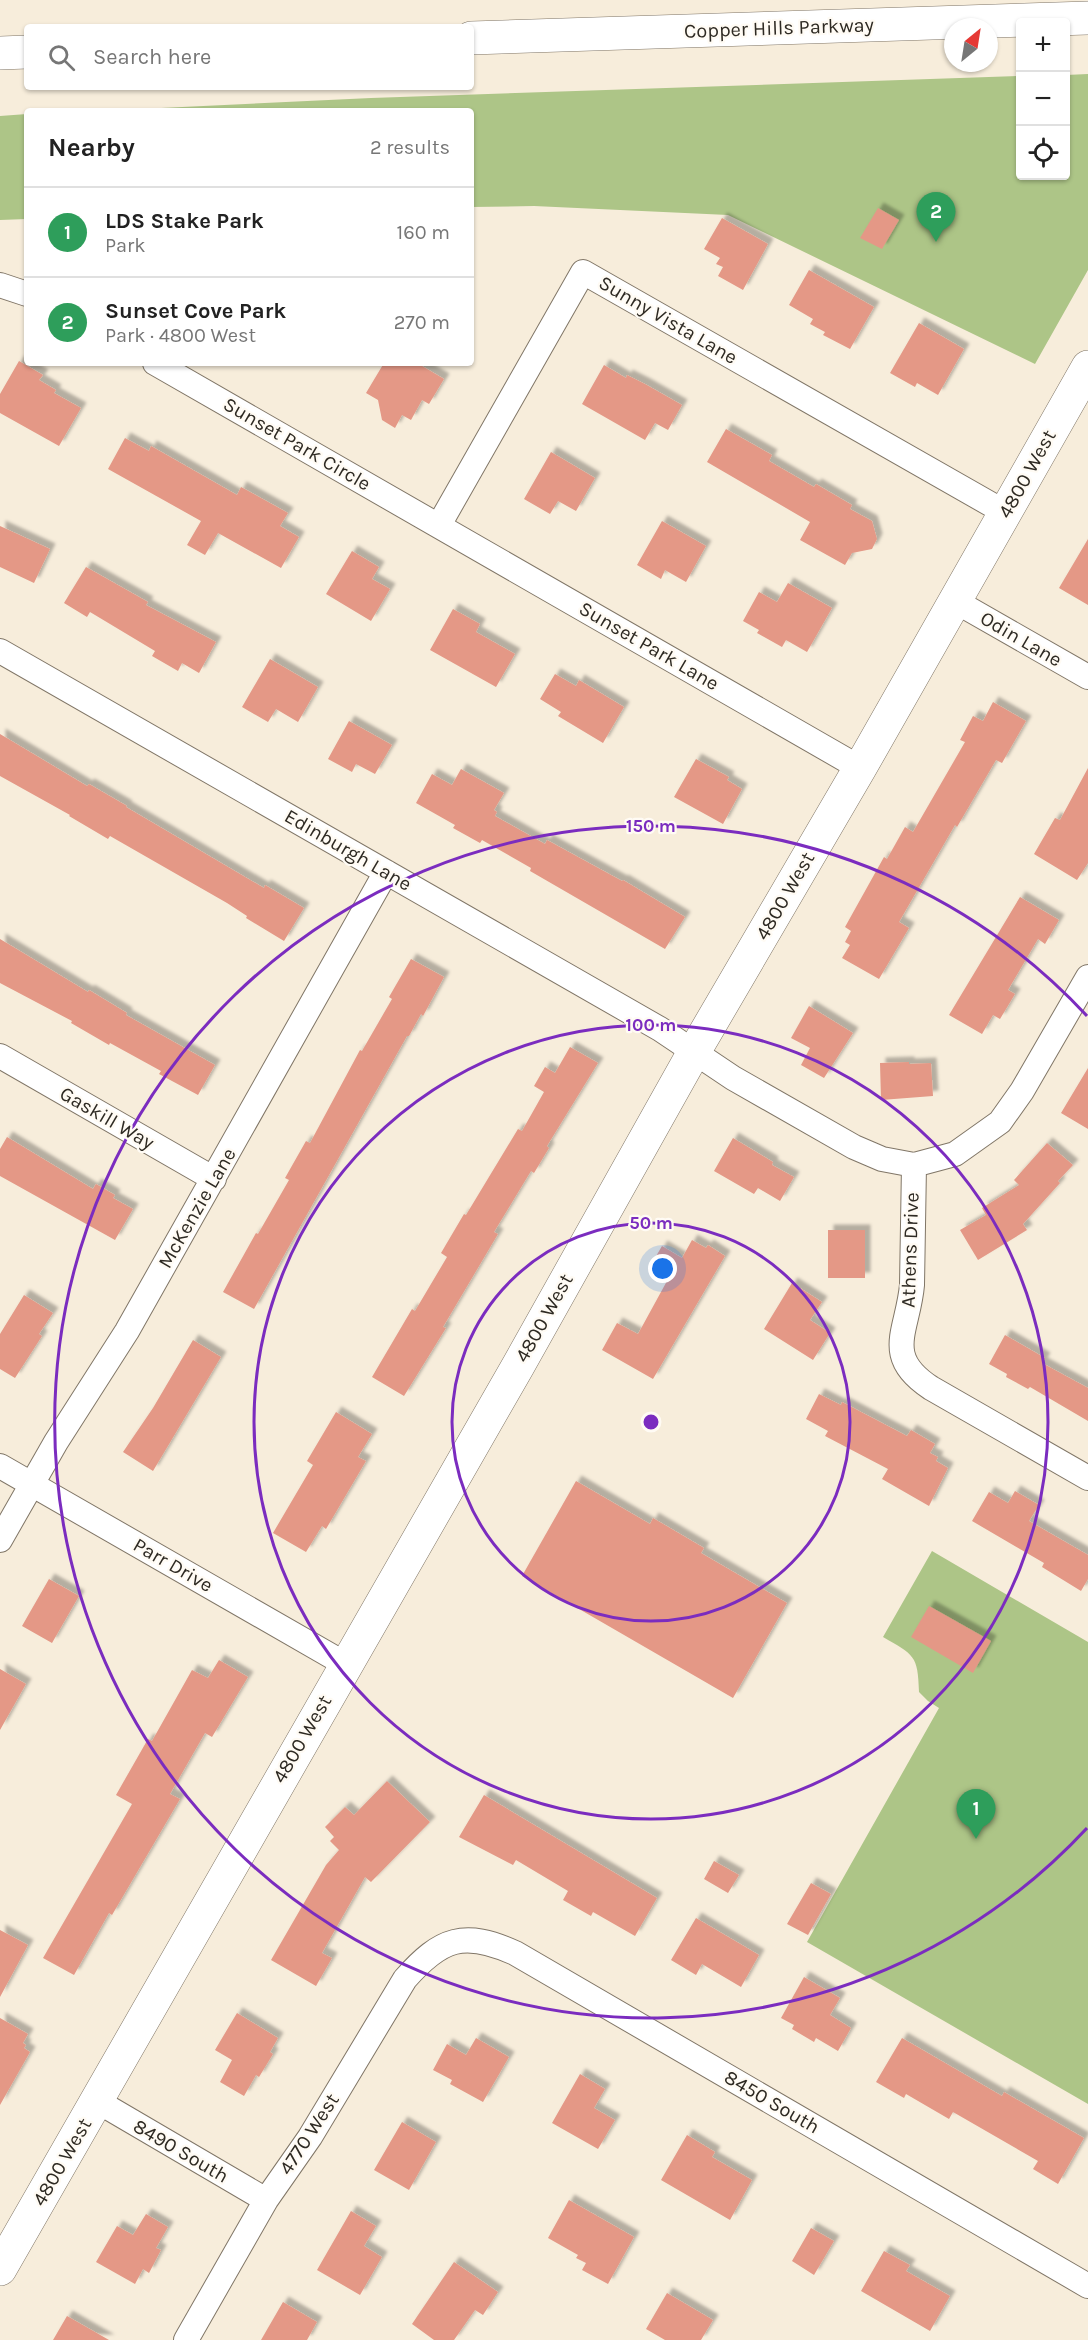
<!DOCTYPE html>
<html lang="en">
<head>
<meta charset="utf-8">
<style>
	body { margin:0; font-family:Karla,sans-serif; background:#f2f2f2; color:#222 }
	.controls { position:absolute; right:18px; top:18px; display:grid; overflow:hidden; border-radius:6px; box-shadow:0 2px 4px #0004 }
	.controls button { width:54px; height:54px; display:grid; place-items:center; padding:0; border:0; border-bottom:2px solid #e0e0e0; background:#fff; color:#222; font:30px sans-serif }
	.compass { position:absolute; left:944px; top:18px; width:54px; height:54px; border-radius:50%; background:#fff; box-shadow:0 2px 4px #0004; rotate:30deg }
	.you { position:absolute; left:663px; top:1269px; width:21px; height:21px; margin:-15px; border:4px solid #fff; border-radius:50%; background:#1a73e8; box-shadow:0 0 0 9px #1a73e833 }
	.badge { display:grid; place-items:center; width:39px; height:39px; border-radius:50%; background:#913098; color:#fff; font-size:20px; font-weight:700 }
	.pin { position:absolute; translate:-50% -50px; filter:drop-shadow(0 2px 3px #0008) }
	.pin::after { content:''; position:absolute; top:32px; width:21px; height:18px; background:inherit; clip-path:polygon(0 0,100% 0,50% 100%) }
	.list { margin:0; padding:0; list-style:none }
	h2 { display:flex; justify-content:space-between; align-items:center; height:78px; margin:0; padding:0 24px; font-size:26px }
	h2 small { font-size:20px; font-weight:400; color:#767676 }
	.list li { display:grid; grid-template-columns:39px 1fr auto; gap:18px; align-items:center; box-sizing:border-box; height:90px; padding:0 24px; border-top:2px solid #e0e0e0 }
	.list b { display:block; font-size:22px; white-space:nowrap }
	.list p { margin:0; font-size:20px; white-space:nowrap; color:#767676 }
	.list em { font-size:20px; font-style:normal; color:#767676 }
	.icon { flex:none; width:33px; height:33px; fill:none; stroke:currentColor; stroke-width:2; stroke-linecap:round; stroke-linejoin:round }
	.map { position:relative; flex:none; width:1088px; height:2340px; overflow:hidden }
	.search { position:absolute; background:#fff; box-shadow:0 2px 4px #0004; left:24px; top:24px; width:450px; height:66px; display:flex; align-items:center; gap:15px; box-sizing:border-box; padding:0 21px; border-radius:6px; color:#767676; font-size:22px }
	.panel { position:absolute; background:#fff; box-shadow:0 2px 4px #0004; left:24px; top:108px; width:450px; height:258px; border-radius:6px }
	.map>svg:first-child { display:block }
	.green { fill:#adc587 }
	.building { fill:#e49886; filter:url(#shadow) }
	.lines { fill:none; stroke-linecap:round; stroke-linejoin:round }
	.street-casing { stroke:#807667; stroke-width:26 }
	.secondary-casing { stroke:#807667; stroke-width:34 }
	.street { stroke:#fff; stroke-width:24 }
	.secondary { stroke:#fff; stroke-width:33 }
	.ring { fill:none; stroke:#7b2cbf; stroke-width:3 }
	.labels { text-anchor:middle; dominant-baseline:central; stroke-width:4.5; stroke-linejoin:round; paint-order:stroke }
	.street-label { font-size:20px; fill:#2e2a23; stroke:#fffbf4 }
	.centre { fill:#7b2cbf; stroke:#fffbf4; stroke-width:3 }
	.ring-label { font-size:18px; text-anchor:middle; font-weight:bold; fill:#7b2cbf; stroke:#fffbf4; stroke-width:4.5; stroke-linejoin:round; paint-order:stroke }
</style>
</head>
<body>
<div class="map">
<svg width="1088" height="2340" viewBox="0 0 1088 2340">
	<defs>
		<filter id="shadow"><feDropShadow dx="5.5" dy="-5.5" stdDeviation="1.5" flood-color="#0004"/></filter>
	</defs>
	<rect width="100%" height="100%" fill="#f7eddb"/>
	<path class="green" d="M 1088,74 L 1088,270 L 1035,364 L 728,215 L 534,206 L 471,207 L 471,111 L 98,111 L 371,98 L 1020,76 L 1020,176 L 1066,176 L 1066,75 Z
		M 27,114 L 27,219 L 0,220 L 0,116 Z
		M 932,1551 L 1088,1642 L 1088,2104 L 807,1942 L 939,1708 L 928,1701 L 919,1692 C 918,1655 914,1655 883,1637 Z"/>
	<path class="building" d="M 878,208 L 899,220 L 882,249 L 860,238 Z
		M 722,218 L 768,244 L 743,290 L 718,276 L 723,267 L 716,264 L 720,258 L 704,249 Z
		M 809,270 L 874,307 L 850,349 L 823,335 L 825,332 L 810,324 L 813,319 L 789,305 Z
		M 919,323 L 964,349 L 938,395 L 917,383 L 915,387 L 890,373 Z
		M 19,361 L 43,375 L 39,380 L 56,390 L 54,393 L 81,408 L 59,446 L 0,413 L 0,394 Z
		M 384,363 L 417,363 L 444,379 L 429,404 L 422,400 L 411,420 L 402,415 L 395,428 L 382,420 L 378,400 L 366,393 Z
		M 604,365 L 626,378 L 627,375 L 645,384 L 682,405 L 668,430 L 655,423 L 645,440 L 582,404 Z
		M 726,429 L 772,455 L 769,461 L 814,487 L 816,484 L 852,505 L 850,509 L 872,521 L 877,539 L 872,549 L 852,553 L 845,565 L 800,540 L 810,522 L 707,462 Z
		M 125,438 L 149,451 L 151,446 L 237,495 L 241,487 L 288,513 L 280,526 L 299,537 L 281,568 L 218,533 L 205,555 L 187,545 L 201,521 L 108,469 Z
		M 551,452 L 595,478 L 576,511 L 558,501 L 550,514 L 524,499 Z
		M 662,521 L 706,546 L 686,582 L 665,570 L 661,579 L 637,565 Z
		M 0,526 L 50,549 L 34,583 L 0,567 Z
		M 1088,539 L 1088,605 L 1059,588 Z
		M 352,551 L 379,567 L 372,579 L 390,589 L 371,621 L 326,594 Z
		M 86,567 L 148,602 L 146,605 L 216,642 L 199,673 L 182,663 L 178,671 L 152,656 L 155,651 L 90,612 L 87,617 L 64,603 Z
		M 788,583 L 832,608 L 807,652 L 786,640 L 782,647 L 757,633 L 759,630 L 743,621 L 759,592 L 777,602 Z
		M 453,609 L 480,624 L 476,632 L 515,654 L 496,687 L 430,650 Z
		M 270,659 L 318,687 L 298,722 L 276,709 L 268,722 L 242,707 Z
		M 555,674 L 576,686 L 579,680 L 624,707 L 603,743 L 558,716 L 561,712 L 540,699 Z
		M 993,702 L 1026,721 L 1002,763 L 996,760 L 957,827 L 955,825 L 899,922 L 909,928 L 879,979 L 842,958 L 850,945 L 845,942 L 851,931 L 845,927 L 884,857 L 887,859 L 905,827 L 913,832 L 965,742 L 960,740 L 973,716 L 983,721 Z
		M 349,721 L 392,745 L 375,774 L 356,764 L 352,772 L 328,759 Z
		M 0,734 L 87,786 L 89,784 L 127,806 L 126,807 L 264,888 L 265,885 L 304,908 L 284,941 L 246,918 L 247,916 L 227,903 L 110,836 L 108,839 L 69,816 L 70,815 L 0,776 Z
		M 696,759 L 729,777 L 727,780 L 742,789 L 723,824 L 674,797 Z
		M 1088,768 L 1088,863 L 1077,880 L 1034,854 L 1055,818 L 1060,820 Z
		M 461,769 L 504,793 L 494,810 L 497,812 L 495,816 L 545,844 L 547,840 L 622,881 L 623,880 L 685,917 L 665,949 L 530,871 L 531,868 L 482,840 L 480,843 L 453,828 L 455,825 L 416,803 L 432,774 L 452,785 Z
		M 1020,897 L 1059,920 L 1045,944 L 1038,939 L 1008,990 L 1015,994 L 1000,1019 L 993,1015 L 982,1034 L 949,1015 Z
		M 0,939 L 88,992 L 89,990 L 127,1013 L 126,1015 L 215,1065 L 198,1095 L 159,1074 L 161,1071 L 110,1043 L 109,1045 L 71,1023 L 72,1021 L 0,983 Z
		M 411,959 L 444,977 L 423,1016 L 421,1014 L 409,1036 L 407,1036 L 254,1309 L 223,1292 L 256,1233 L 258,1234 L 289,1180 L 285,1178 L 306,1141 L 310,1143 L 360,1050 L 362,1051 L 392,999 L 389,997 Z
		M 809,1006 L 853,1033 L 824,1078 L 801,1065 L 810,1048 L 791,1038 Z
		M 570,1047 L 598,1063 L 547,1146 L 549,1148 L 534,1173 L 531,1171 L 494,1232 L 498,1234 L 443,1327 L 446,1328 L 404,1396 L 372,1377 L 412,1309 L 415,1311 L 447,1257 L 441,1253 L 464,1214 L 466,1215 L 518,1129 L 522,1131 L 544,1092 L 534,1086 L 545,1067 L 555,1073 Z
		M 909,1062 L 909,1064 L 931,1063 L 933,1096 L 881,1100 L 880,1063 Z
		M 1088,1068 L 1088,1129 L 1061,1113 Z
		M 7,1137 L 93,1189 L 96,1184 L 115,1195 L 113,1198 L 133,1209 L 115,1240 L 0,1176 L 0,1149 Z
		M 733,1138 L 773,1162 L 772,1165 L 794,1177 L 780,1201 L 758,1188 L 754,1194 L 714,1171 Z
		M 1047,1143 L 1073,1165 L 1058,1181 L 1060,1183 L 1023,1224 L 1027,1230 L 978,1260 L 960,1230 L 986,1215 L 982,1208 L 1019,1185 L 1014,1180 Z
		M 828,1230 L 865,1230 L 865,1278 L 828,1278 Z
		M 692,1240 L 706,1248 L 708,1245 L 725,1256 L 653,1379 L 602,1350 L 617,1323 L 638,1334 L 667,1281 L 648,1270 L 662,1246 L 682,1258 Z
		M 792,1283 L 822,1302 L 810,1320 L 830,1333 L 813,1360 L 764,1329 Z
		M 24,1295 L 53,1313 L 39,1334 L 42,1336 L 15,1378 L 0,1369 L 0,1334 Z
		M 1005,1335 L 1045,1358 L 1042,1363 L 1088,1388 L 1088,1421 L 1030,1387 L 1028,1389 L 1006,1377 L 1007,1374 L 989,1364 Z
		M 193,1340 L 221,1357 L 153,1471 L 123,1452 L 153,1408 Z
		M 819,1394 L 841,1405 L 842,1402 L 907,1436 L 911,1430 L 935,1444 L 930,1453 L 938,1457 L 936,1461 L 948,1468 L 929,1506 L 882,1479 L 888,1469 L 825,1436 L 828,1431 L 806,1419 Z
		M 336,1412 L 372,1434 L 358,1457 L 366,1461 L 326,1529 L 322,1526 L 306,1552 L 273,1533 L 313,1465 L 307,1461 Z
		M 576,1481 L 650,1524 L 653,1518 L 704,1548 L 701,1553 L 787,1603 L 733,1698 L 522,1576 Z
		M 1015,1491 L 1039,1505 L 1029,1521 L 1088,1555 L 1088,1579 L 1081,1591 L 1042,1567 L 1044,1563 L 972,1521 L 989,1492 L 1008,1503 Z
		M 49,1579 L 79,1596 L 52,1643 L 22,1626 Z
		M 929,1606 L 991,1641 L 973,1673 L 911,1637 Z
		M 219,1660 L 248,1677 L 212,1737 L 205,1733 L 170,1794 L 180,1799 L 112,1915 L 109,1913 L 74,1975 L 43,1958 L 132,1804 L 116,1795 L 148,1739 L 152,1741 L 192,1670 L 208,1678 Z
		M 0,1669 L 26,1684 L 0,1730 Z
		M 387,1781 L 430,1822 L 371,1882 L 365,1877 L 322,1953 L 332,1958 L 316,1986 L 271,1960 L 326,1865 L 339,1850 L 330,1841 L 334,1837 L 325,1827 L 345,1807 L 354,1815 Z
		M 484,1795 L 657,1898 L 635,1936 L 593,1912 L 591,1916 L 563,1900 L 568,1891 L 516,1860 L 513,1865 L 459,1837 Z
		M 714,1861 L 739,1875 L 728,1893 L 704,1879 Z
		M 811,1883 L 831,1894 L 808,1935 L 787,1924 Z
		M 696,1918 L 759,1955 L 741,1987 L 702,1964 L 696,1975 L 671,1960 Z
		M 0,1930 L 28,1945 L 0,1997 Z
		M 804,1977 L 840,1998 L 830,2015 L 851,2028 L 838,2051 L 816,2038 L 814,2042 L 792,2029 L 794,2025 L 781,2018 Z
		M 237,2013 L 278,2038 L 270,2052 L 273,2054 L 259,2077 L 256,2075 L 244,2096 L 220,2082 L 232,2060 L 215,2050 Z
		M 0,2018 L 28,2034 L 23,2043 L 26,2045 L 24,2048 L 30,2052 L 0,2105 Z
		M 476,2038 L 509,2057 L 483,2102 L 450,2084 L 452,2080 L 433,2070 L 447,2044 L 466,2055 Z
		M 902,2038 L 1002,2096 L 1004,2092 L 1084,2138 L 1058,2184 L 1033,2169 L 1038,2161 L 953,2112 L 949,2119 L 906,2094 L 904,2098 L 876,2082 Z
		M 580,2074 L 605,2089 L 594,2108 L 615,2120 L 598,2149 L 552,2123 Z
		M 402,2122 L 436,2142 L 409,2190 L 374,2170 Z
		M 687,2135 L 715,2152 L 712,2157 L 752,2180 L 730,2220 L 661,2180 Z
		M 569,2200 L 634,2237 L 608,2284 L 582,2270 L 586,2263 L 576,2258 L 578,2255 L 548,2238 Z
		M 351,2211 L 376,2226 L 364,2246 L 382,2257 L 360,2295 L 317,2270 Z
		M 146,2214 L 168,2227 L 156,2248 L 161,2250 L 149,2273 L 143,2269 L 135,2284 L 96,2262 L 117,2226 L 133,2235 Z
		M 811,2228 L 834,2241 L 814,2275 L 792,2261 Z
		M 884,2251 L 910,2265 L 906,2271 L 950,2296 L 930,2331 L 861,2291 Z
		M 454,2262 L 498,2292 L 483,2315 L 475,2310 L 454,2340 L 434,2340 L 412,2324 Z
		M 667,2293 L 713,2320 L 701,2340 L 665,2340 L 646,2329 Z
		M 283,2302 L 317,2322 L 307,2340 L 261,2340 Z
		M 67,2316 L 109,2340 L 53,2340 Z"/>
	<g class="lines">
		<defs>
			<path id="street" d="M 0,285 L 27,294
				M 155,363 L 860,768
				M 439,525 L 583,272 L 1006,513
				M 955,601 L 1088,677
				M 0,651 L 660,1029 L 733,1078 L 854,1147 L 882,1159 L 914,1165 L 955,1154 L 1000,1122 L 1022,1091 L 1088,977
				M 0,1056 L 214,1179
				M 914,1165 L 912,1285 C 908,1331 882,1356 931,1388 L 1088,1478
				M 0,1466 L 345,1664
				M 0,1540 L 56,1442 L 127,1331 L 386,872
				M 97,2101 L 266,2200
				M 186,2340 L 266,2200 L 310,2137 L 405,1979 C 441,1938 464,1930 515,1953 L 1088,2286"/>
			<path id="secondary" d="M 471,38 L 1088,18
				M 0,53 L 27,52
				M 0,2269 L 518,1366 L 694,1052 L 860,768 L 1088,367"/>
		</defs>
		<use href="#street" class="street-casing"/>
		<use href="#secondary" class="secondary-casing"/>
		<use href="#street" class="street"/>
		<use href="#secondary" class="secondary"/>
	</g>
	<g class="ring">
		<circle cx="651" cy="1422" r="199"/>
		<circle cx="651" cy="1422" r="397"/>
		<path d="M1087 1828A596 596 0 1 1 1087 1016"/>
	</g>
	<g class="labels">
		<g class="street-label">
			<text transform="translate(779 28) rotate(-2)">Copper Hills Parkway</text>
			<text transform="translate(668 320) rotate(30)">Sunny Vista Lane</text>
			<text transform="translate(297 444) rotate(30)">Sunset Park Circle</text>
			<text transform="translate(1027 474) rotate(-61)">4800 West</text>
			<text transform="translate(1021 639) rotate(30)">Odin Lane</text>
			<text transform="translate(649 646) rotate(30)">Sunset Park Lane</text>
			<text transform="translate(348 850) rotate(30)">Edinburgh Lane</text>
			<text transform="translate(785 896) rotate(-60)">4800 West</text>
			<text transform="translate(107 1118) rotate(30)">Gaskill Way</text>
			<text transform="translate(197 1208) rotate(-60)">McKenzie Lane</text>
			<text transform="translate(910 1250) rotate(-88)">Athens Drive</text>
			<text transform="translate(544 1318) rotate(-61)">4800 West</text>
			<text transform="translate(173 1565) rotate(30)">Parr Drive</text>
			<text transform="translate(302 1739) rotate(-60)">4800 West</text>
			<text transform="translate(772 2102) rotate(30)">8450 South</text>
			<text transform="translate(309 2134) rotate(-57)">4770 West</text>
			<text transform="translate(181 2151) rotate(30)">8490 South</text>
			<text transform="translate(62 2162) rotate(-60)">4800 West</text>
		</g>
	</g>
	<circle cx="651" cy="1422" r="9" class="centre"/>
	<g class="ring-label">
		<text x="651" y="832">150 m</text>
		<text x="651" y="1031">100 m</text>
		<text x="651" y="1229">50 m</text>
	</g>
</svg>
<div class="controls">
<button>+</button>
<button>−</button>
<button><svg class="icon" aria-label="locate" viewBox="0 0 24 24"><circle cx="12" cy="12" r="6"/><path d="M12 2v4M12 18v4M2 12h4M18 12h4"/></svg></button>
</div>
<svg class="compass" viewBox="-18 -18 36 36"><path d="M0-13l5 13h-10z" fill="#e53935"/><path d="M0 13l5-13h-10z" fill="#767676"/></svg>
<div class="you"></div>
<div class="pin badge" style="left:976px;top:1839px;background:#2e9e5b">1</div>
<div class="pin badge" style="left:936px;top:242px;background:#2e9e5b">2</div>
<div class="search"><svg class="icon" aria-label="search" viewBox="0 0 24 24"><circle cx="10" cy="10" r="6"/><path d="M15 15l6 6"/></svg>Search here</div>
<section class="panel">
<h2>Nearby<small>2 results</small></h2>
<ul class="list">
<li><span class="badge" style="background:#2e9e5b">1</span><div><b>LDS Stake Park</b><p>Park</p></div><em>160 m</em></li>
<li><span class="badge" style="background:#2e9e5b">2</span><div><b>Sunset Cove Park</b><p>Park · 4800 West</p></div><em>270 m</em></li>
</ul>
</section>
</div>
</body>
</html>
